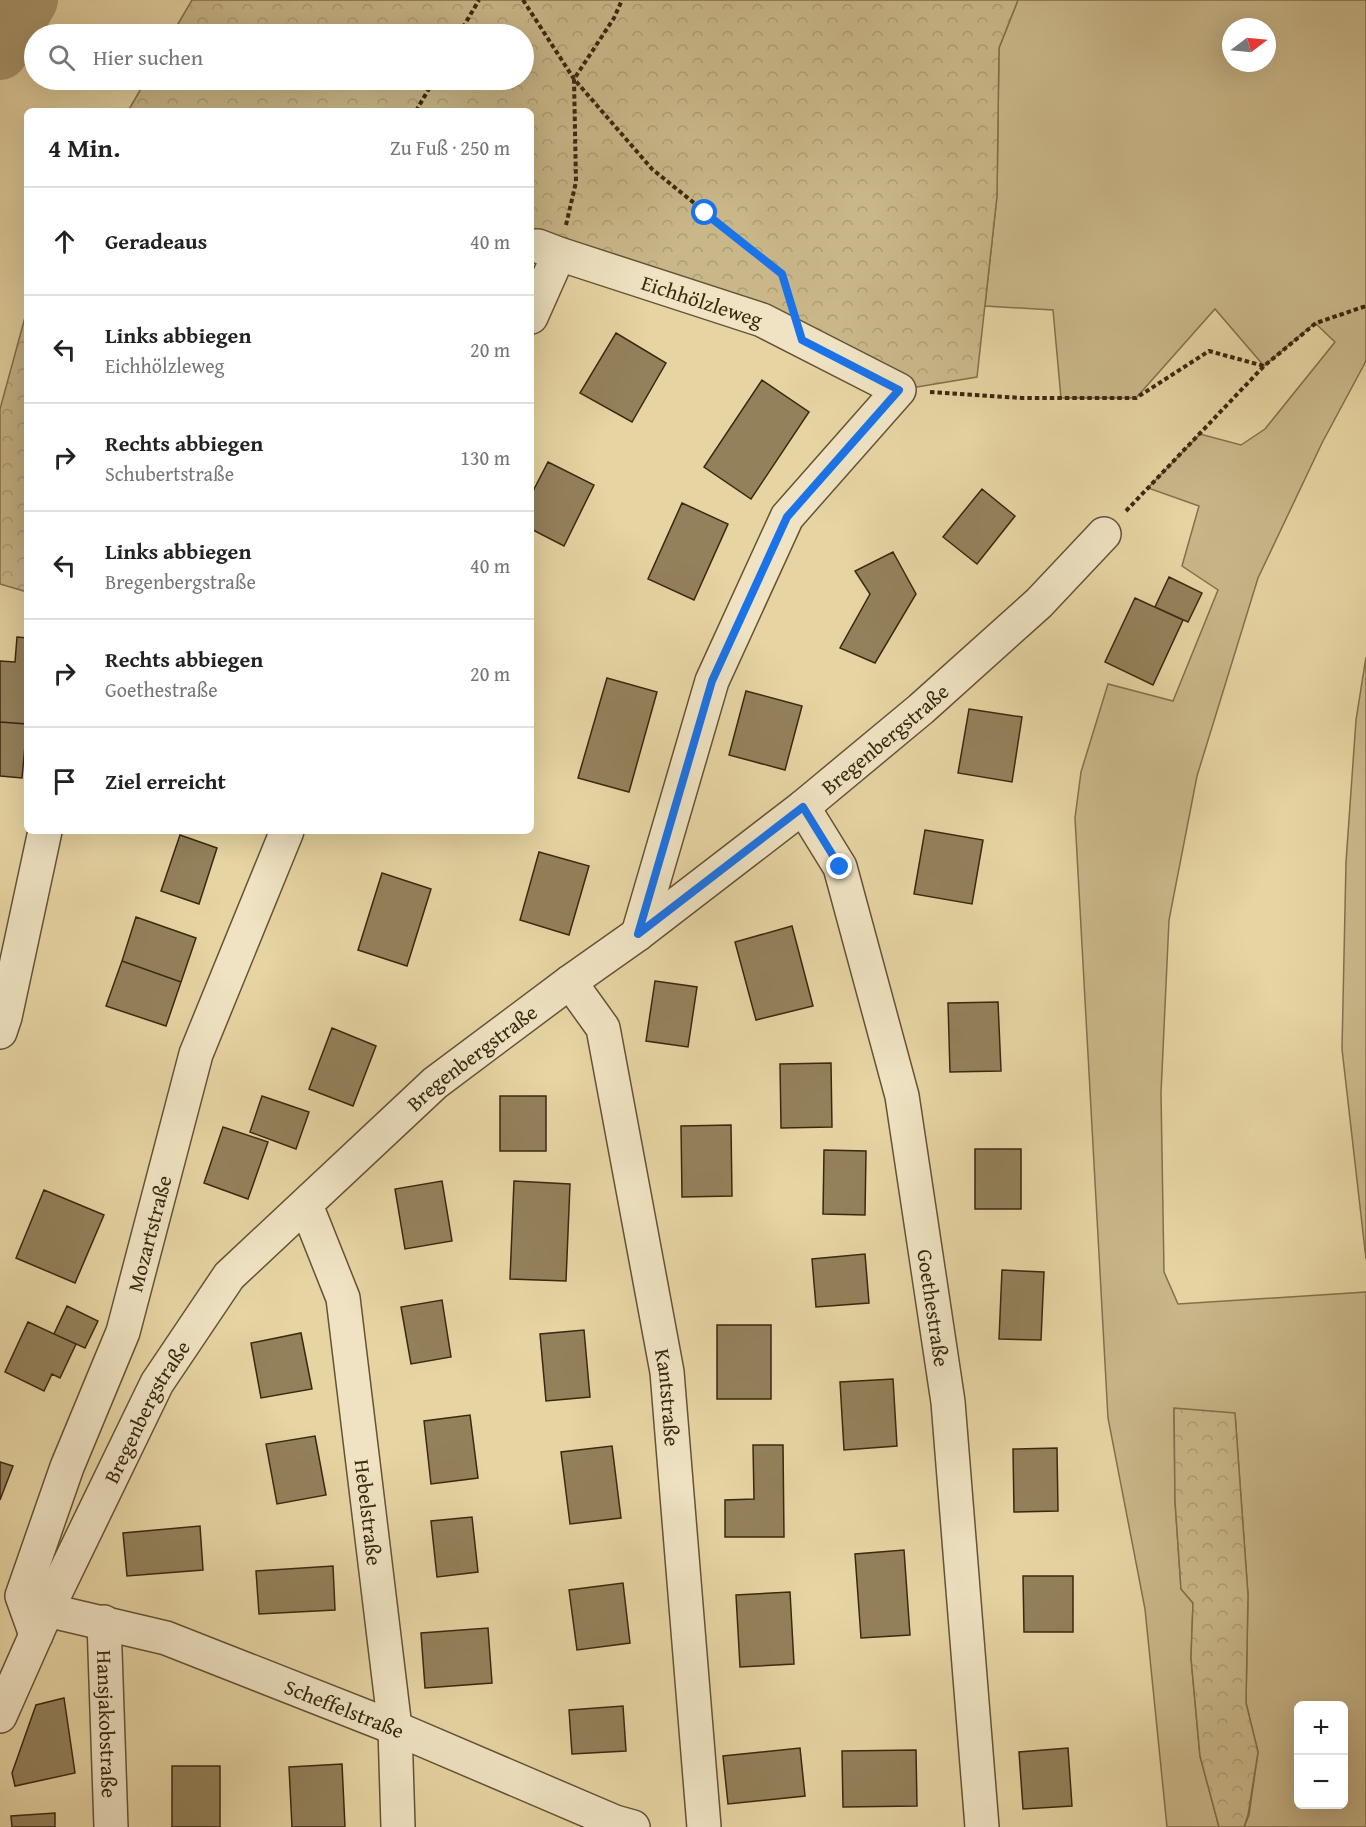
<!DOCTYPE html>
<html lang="de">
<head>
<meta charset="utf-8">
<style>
	body { margin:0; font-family:"Gentium Book Plus",serif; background:#f6f6f6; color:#222 }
	.controls { position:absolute; right:18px; bottom:18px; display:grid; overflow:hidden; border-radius:9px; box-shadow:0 6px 24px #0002 }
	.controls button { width:54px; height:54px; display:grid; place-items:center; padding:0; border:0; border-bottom:2px solid #e0e0e0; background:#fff; color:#222; font:30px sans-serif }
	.compass { position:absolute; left:1222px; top:18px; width:54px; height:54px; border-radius:50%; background:#fff; box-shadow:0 6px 24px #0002; rotate:74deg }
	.stop { position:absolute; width:18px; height:18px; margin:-14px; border:4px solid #1a73e8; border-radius:50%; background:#fff }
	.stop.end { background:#1a73e8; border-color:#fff; box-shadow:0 2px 6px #0008 }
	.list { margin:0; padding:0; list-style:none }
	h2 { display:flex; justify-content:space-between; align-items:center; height:78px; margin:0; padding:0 24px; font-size:26px }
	h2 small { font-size:20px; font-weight:400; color:#767676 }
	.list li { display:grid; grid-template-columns:39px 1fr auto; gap:18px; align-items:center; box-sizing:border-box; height:108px; padding:0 24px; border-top:2px solid #e0e0e0 }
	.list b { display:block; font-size:22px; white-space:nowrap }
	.list p { margin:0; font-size:20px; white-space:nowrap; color:#767676 }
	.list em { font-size:20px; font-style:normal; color:#767676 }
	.icon { flex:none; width:33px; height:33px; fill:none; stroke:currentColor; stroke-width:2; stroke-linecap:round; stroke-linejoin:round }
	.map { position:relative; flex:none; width:1366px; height:1827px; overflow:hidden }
	.search { position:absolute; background:#fff; box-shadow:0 6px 24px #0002; left:24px; top:24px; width:510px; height:66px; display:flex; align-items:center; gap:15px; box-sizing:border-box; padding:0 21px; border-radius:33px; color:#767676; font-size:22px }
	.panel { position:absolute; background:#fff; box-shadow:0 6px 24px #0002; left:24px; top:108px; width:510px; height:726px; border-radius:9px }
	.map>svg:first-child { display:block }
	.green { fill:#c9b789; stroke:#82704c; stroke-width:1.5; fill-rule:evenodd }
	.forest { fill:url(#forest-crowns); stroke:#82704c; stroke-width:1.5 }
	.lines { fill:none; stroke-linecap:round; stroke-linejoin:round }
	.river { stroke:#ac9a70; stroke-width:56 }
	.building { fill:#93815b; stroke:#3a280f; stroke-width:1.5 }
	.minor-casing { stroke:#655334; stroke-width:36 }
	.path { stroke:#3a280f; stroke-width:4; stroke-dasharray:4.5 3; stroke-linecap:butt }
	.minor { stroke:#efe3c3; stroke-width:33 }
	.route { stroke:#1a73e8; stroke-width:8 }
	.labels { text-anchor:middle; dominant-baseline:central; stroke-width:5; stroke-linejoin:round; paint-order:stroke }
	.street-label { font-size:21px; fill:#3a280f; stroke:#efe3c3 }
</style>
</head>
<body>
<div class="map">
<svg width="1366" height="1827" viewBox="0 0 1366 1827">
	<defs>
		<pattern id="forest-crowns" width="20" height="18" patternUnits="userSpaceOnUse" patternTransform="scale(1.5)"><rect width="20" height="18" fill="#c9b789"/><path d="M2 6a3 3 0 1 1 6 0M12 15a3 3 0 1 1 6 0" fill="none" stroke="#ad9d75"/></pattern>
	</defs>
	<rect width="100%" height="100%" fill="#e6d4a2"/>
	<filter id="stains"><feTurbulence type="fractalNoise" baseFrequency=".00333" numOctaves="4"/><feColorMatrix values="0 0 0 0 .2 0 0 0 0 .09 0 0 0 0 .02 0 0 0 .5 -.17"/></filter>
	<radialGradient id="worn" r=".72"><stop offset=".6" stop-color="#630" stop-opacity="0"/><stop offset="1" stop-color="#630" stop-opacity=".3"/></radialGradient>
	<path class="green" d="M 1018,0 L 1366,0 L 1366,361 L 1322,443 L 1258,578 L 1197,776 L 1169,920 L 1161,1093 L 1164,1272 L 1178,1304 L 1366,1292 L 1366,1827 L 1244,1827 L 1249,1815 L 1258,1752 L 1246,1703 L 1248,1595 L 1235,1414 L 1174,1409 L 1175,1501 L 1181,1589 L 1193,1603 L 1191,1658 L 1200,1756 L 1219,1827 L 1167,1827 L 1145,1609 L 1108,1418 L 1075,818 L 1081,772 L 1108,684 L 1173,701 L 1218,590 L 1182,566 L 1199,506 L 1148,488 L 1200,434 L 1241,445 L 1265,429 L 1335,342 L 1315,323 L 1264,366 L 1215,309 L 1136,398 L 1061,398 L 1053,310 L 985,306 L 997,196 L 999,48 ZM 1231,27 L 1267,27 L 1267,63 L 1231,63 ZM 1298,1706 L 1344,1706 L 1344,1804 L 1298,1804 Z
		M 1366,657 L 1366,1259 L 1342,1049 L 1346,862 L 1356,720 Z"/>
	<path class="forest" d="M 192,0 L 1018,0 L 999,48 L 997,196 L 977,377 L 899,390 L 531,246 L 531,111 L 128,111 L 146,80 L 524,80 L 524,34 L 172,34 Z
		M 27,310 L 27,592 L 0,584 L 0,409 Z
		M 1174,1408 L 1235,1413 L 1248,1595 L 1246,1703 L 1258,1752 L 1248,1815 L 1244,1827 L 1219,1827 L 1200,1756 L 1191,1658 L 1193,1603 L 1181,1589 L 1175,1501 Z"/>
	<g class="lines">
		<path class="river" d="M 0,52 L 30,0"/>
	</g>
	<path class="building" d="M 616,333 L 666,363 L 632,422 L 580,393 Z
		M 762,380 L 809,412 L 751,499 L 704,467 Z
		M 548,462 L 594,485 L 564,546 L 531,529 L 531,495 Z
		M 982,489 L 1015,516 L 977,564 L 943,537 Z
		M 682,503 L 728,524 L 694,600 L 648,579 Z
		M 893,552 L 916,594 L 875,663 L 840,648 L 870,594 L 855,571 Z
		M 1169,577 L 1202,593 L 1188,622 L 1155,607 Z
		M 1135,598 L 1183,620 L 1153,685 L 1105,662 Z
		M 17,637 L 27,638 L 27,724 L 0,722 L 0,661 L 15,662 Z
		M 607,678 L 657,692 L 629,792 L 578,778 Z
		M 746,691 L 802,706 L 785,770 L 729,755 Z
		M 969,709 L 1022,717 L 1012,782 L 958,773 Z
		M 0,722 L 27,724 L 22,778 L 0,776 Z
		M 925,830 L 983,840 L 972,904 L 914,894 Z
		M 180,835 L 217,848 L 199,904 L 161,891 Z
		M 539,852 L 589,866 L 569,935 L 520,920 Z
		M 382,873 L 431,889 L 407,966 L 358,950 Z
		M 136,917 L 196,938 L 181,982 L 122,961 Z
		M 792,926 L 813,1006 L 756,1020 L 735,942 Z
		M 122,961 L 181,982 L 166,1026 L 106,1006 Z
		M 655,981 L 697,987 L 688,1047 L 646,1041 Z
		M 998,1002 L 1001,1071 L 950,1072 L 948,1003 Z
		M 332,1028 L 376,1046 L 353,1106 L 309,1089 Z
		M 831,1063 L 832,1127 L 781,1128 L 780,1064 Z
		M 262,1096 L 309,1112 L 296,1149 L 250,1132 Z
		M 500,1096 L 546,1096 L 546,1151 L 500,1151 Z
		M 731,1125 L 732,1196 L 682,1197 L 681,1126 Z
		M 223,1127 L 268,1142 L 248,1199 L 204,1183 Z
		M 975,1149 L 1021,1149 L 1021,1209 L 975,1209 Z
		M 824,1150 L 866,1151 L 865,1215 L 823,1214 Z
		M 442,1181 L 452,1241 L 405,1249 L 395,1189 Z
		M 514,1181 L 570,1184 L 566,1281 L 510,1279 Z
		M 44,1190 L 104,1215 L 75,1283 L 16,1258 Z
		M 865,1254 L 869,1303 L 816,1307 L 812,1259 Z
		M 1002,1270 L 1044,1272 L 1041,1340 L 999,1339 Z
		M 442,1300 L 451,1357 L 411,1364 L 401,1307 Z
		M 67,1306 L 98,1321 L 85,1348 L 54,1334 Z
		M 28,1322 L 76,1344 L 60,1378 L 52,1374 L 44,1391 L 5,1372 Z
		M 717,1325 L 771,1325 L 771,1399 L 717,1399 Z
		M 584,1330 L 590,1397 L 546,1401 L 540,1334 Z
		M 301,1333 L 312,1389 L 261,1398 L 251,1343 Z
		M 893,1379 L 897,1446 L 844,1450 L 840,1382 Z
		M 470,1415 L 478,1478 L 431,1484 L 424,1421 Z
		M 315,1436 L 326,1495 L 277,1504 L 266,1444 Z
		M 753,1445 L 783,1445 L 784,1537 L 725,1537 L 725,1500 L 754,1499 Z
		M 612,1446 L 621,1518 L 570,1524 L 561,1452 Z
		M 1057,1448 L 1058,1511 L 1014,1512 L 1013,1449 Z
		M 0,1462 L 13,1466 L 0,1500 Z
		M 472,1517 L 478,1572 L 437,1577 L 431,1521 Z
		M 200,1526 L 203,1570 L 127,1576 L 123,1533 Z
		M 904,1550 L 910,1635 L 861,1638 L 855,1554 Z
		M 333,1566 L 335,1610 L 259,1614 L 256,1571 Z
		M 1023,1576 L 1073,1576 L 1073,1632 L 1024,1632 Z
		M 623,1583 L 630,1643 L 577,1650 L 569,1590 Z
		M 790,1592 L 794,1664 L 740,1667 L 736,1595 Z
		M 488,1628 L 492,1683 L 425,1688 L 421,1633 Z
		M 64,1698 L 75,1773 L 15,1786 L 12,1773 L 36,1705 Z
		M 623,1706 L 626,1751 L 572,1754 L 569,1710 Z
		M 800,1748 L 805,1796 L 728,1804 L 723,1756 Z
		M 1068,1748 L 1072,1806 L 1023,1809 L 1019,1752 Z
		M 916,1750 L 917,1806 L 843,1807 L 842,1751 Z
		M 342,1764 L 345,1827 L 292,1827 L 289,1767 Z
		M 172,1766 L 220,1766 L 220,1827 L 172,1827 Z
		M 55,1813 L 55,1827 L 12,1827 L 11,1816 Z"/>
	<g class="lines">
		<defs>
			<g id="minor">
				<path id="s1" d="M 531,246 L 538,246 L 559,254 L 762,320 L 899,390 L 787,517 L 712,681 L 638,934"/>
				<path d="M 531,317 L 559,254"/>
				<path id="s2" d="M 803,807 L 840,867 L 902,1096 L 948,1402 L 982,1827"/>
				<path id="s3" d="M 570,982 L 603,1028 L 667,1372 L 704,1827"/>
				<path d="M 0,1032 L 5,1017 L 45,831"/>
				<path id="s4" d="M 306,1205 L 343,1298 L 395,1728 L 398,1827"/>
				<path id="s5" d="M 47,1610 L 166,1638 L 395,1728 L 615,1822 L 633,1827"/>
				<path id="s6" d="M 104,1622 L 111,1827"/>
				<path id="s7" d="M 36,1635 L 22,1596 L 67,1467 L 123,1332 L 196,1054 L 287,831"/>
				<path id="s8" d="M 0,1716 L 47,1610 L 157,1383 L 229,1276 L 435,1083 L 570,982 L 638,934 L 803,807 L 921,709 L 1039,603 L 1104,534"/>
			</g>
		</defs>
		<use href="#minor" class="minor-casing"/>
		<path class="path" d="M 523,0 L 574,79 L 652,169 L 782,274 L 789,296
			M 459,34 L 479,0
			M 416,111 L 434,80
			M 566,225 L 576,182 L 574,79 L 614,18 L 622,0
			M 930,392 L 1022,398 L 1136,398 L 1209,351 L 1264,366
			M 1126,511 L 1264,366 L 1316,323 L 1366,306"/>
		<use href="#minor" class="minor"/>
	</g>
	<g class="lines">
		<path class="route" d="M 705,213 L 782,274 L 802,340 L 899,390 L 787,517 L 712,681 L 638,934 L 803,807 L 840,867"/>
	</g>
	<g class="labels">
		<g class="street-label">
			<text stroke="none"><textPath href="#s1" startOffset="180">Eichhölzleweg</textPath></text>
			<text stroke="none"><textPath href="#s8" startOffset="1346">Bregenbergstraße</textPath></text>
			<text stroke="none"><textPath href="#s8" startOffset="824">Bregenbergstraße</textPath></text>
			<text stroke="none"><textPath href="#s7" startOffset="426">Mozartstraße</textPath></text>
			<text stroke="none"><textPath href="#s2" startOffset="522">Goethestraße</textPath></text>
			<text stroke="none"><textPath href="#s3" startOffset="432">Kantstraße</textPath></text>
			<text stroke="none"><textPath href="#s8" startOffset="338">Bregenbergstraße</textPath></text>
			<text stroke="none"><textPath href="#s4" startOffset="316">Hebelstraße</textPath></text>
			<text stroke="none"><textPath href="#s5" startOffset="314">Scheffelstraße</textPath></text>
			<text stroke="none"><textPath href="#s6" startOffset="102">Hansjakobstraße</textPath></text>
		</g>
	</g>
	<rect width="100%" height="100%" filter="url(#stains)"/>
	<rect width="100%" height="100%" fill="url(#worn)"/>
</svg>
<div class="controls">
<button>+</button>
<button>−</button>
</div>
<svg class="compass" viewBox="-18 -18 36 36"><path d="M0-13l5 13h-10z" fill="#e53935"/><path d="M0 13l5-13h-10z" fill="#767676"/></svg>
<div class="stop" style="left:705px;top:213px"></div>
<div class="stop end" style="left:840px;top:867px"></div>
<div class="search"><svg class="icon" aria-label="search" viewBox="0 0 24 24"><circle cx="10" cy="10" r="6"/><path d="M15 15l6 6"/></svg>Hier suchen</div>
<section class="panel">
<h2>4 Min.<small>Zu Fuß · 250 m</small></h2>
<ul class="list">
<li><svg class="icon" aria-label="ahead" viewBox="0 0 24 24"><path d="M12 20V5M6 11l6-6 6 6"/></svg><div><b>Geradeaus</b></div><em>40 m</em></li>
<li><svg class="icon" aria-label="left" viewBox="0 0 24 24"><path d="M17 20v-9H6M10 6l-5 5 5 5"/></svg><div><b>Links abbiegen</b><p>Eichhölzleweg</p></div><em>20 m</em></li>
<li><svg class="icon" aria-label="right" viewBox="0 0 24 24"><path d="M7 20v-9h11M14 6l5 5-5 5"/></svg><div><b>Rechts abbiegen</b><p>Schubertstraße</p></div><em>130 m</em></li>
<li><svg class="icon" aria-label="left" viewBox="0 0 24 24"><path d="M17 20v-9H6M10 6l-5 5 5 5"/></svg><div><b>Links abbiegen</b><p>Bregenbergstraße</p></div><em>40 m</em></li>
<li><svg class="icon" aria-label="right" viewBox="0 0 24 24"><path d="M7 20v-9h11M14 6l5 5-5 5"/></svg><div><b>Rechts abbiegen</b><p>Goethestraße</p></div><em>20 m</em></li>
<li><svg class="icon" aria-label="arrive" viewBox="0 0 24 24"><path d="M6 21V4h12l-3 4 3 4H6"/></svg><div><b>Ziel erreicht</b></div></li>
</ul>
</section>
</div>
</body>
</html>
